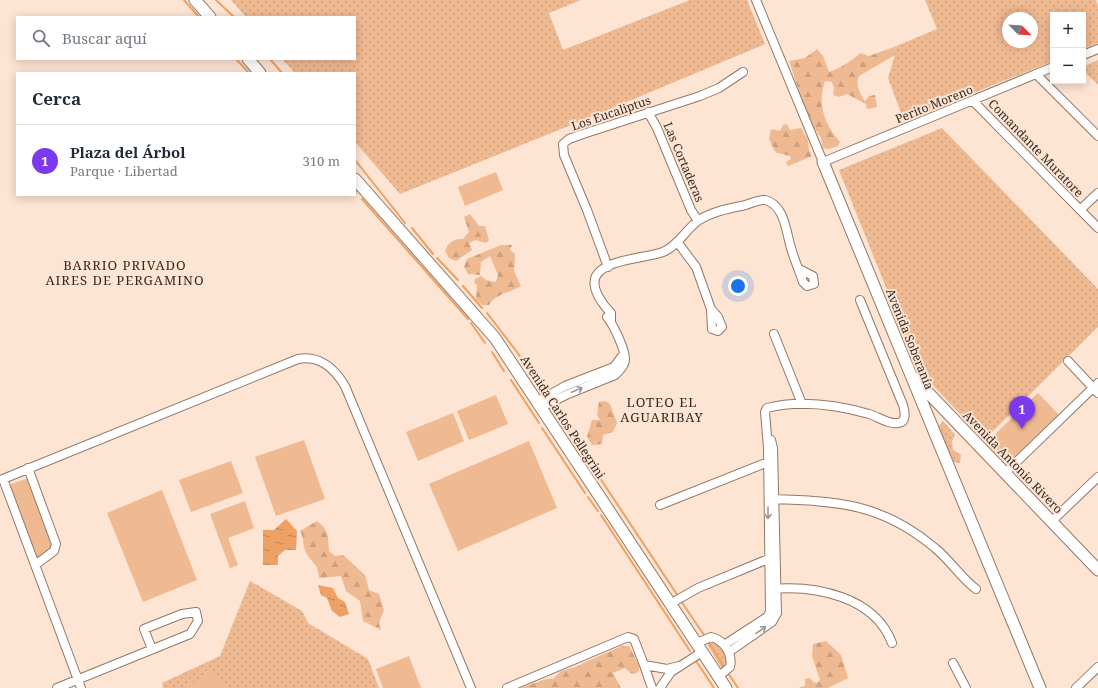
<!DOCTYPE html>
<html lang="es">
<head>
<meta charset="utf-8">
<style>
	body { margin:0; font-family:"Noto Serif",serif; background:#f6f6f7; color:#1f2937 }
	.controls { position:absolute; right:12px; top:12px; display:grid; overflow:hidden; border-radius:0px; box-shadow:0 2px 10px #0003 }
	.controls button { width:36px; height:36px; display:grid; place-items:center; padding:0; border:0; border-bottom:1px solid #e0e1e3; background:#fff; color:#1f2937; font:20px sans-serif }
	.compass { position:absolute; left:1002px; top:12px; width:36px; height:36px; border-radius:50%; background:#fff; box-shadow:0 2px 10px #0003; rotate:115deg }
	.you { position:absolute; left:738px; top:286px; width:14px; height:14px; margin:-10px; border:3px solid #fff; border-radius:50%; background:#1a73e8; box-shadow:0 0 0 6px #1a73e833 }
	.badge { display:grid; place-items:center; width:26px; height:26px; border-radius:50%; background:#7c3aed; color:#fff; font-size:13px; font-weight:700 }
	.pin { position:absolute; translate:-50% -33px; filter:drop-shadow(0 1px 2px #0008) }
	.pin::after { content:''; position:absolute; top:21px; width:14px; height:12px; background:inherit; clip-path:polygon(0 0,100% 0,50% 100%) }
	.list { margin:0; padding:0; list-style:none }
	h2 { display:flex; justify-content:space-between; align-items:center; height:52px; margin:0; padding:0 16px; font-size:17px }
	h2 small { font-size:13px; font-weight:400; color:#747a83 }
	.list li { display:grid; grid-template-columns:26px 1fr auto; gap:12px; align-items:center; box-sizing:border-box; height:72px; padding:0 16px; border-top:1px solid #e0e1e3 }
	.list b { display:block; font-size:15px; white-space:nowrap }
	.list p { margin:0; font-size:13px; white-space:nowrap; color:#747a83 }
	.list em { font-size:13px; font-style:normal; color:#747a83 }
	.icon { flex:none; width:22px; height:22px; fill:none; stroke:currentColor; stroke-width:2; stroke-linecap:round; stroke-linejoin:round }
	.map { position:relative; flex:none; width:1098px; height:688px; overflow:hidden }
	.search { position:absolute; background:#fff; box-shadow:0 2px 10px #0003; left:16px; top:16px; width:340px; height:44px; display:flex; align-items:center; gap:10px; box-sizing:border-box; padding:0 14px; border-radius:0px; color:#747a83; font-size:15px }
	.panel { position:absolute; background:#fff; box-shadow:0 2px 10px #0003; left:16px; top:72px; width:340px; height:124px; border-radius:0px }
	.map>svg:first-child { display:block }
	.grass { fill:url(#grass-dots); fill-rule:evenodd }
	.forest { fill:url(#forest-firs) }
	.green { fill:#efb991 }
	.water { fill:url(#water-ripples) }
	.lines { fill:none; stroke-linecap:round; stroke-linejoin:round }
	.stream { stroke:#eda165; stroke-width:2 }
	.street-casing { stroke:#937865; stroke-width:10 }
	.secondary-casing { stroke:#937865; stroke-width:13 }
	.street { stroke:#fff; stroke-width:8 }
	.secondary { stroke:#fff; stroke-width:11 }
	.oneway { stroke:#9a9591 }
	.labels { text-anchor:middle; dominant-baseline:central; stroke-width:4; stroke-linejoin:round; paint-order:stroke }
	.street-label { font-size:12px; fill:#362b23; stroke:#fde4d3 }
	.neighbourhood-label { font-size:13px; letter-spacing:1px; fill:#362b23; stroke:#fde4d3 }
</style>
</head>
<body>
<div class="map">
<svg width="1098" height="688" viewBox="0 0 1098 688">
	<defs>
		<pattern id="grass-dots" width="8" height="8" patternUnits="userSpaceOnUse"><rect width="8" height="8" fill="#efb991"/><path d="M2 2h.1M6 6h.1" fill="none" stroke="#ce9f7d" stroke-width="1.8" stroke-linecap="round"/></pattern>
		<pattern id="forest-firs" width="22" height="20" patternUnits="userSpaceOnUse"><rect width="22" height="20" fill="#efb991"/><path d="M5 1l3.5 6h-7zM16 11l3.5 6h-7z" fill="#ce9f7d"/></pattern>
		<pattern id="water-ripples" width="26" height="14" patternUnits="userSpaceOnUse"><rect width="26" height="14" fill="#eda165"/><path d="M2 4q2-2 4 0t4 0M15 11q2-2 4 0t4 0" fill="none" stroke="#c18353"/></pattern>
	</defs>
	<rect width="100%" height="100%" fill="#fde4d3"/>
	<path class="grass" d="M 231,0 L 581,0 L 549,13 L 563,50 L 690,0 L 747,0 L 765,44 L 591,117 L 400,194 L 355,142 L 355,73 L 295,73 L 282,59 L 355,59 L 355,17 L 246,17 Z
		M 925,0 L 1096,0 L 1098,6 L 1098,43 L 1083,49 L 1083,15 L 1053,15 L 1053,61 L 904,121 L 888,78 L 895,55 L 894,47 L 937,29 ZM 1008,18 L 1032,18 L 1032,42 L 1008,42 Z
		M 1098,60 L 1098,85 L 1083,70 L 1083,67 Z
		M 942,128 L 1098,289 L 1098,327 L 984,440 L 919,370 L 839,170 Z
		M 943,421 L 955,435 L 952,441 L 953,450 L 961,455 L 960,463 L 953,462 C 952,454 947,449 943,441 C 941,436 941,432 938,427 Z
		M 250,581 L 302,611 L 308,623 L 368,659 L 379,688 L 163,688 L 162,683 L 220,656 Z
		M 714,640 L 725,649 L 728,663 L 722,669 L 706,642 Z"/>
	<path class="forest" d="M 894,47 L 895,55 L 859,76 C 855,85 860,94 865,101 L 869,96 L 875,95 L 877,107 L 867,109 L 866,104 L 847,94 L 839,97 L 833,95 L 834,88 L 832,82 L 825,81 C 817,104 824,124 840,142 L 838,146 L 829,149 L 823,148 L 821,138 L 812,124 L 802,100 L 789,61 L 805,58 L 817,49 L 823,56 L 829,72 C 837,70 855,59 860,53 L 869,56 Z
		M 787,124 L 790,130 L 801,128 L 808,140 L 809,150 L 812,156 L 788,166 L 786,162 L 791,159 L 790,156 C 774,151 777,157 769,139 L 771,129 L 780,131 L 783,125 Z
		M 470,214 L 479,226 L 485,226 L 489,240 L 486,243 L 475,240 L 469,243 L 472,250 L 456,261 L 449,258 L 445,251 C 449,242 453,239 463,239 L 469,232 L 464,217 Z
		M 501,245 L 512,245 L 510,250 L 515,254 L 514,271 L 521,286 C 510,293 495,294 489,305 L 482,305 L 476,299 L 477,285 L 474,283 L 475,279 L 481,276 L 486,280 L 496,282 L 498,275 L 490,256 L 481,262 L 480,275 L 468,274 L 464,267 L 467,259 Z
		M 605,401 L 610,404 L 617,423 L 613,432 L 603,435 L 602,444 L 592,445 L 587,437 L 592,420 L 600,420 L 597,415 L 599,402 Z
		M 317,521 C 329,530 328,536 329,551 L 335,556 L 343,555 L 365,575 L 369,590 L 379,594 L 384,610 L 379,623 L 381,630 L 363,621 L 360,601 L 346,591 L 341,576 L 319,578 C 318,561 310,563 305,550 C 302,542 305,541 300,531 Z
		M 826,641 L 841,655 L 848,678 L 828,688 L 798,688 L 805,686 L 805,679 L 810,678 L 813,682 L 817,683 L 820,680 L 812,656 L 813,644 Z
		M 622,646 L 629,646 L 639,665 L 639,671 L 635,674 L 630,673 L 625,668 L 613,673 L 621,688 L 521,688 L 546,679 L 553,679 L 561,671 L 579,666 L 583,663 Z"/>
	<path class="green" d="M 496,172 L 503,190 L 465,206 L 458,187 Z
		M 1038,393 L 1059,415 L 1010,462 L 1003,463 L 985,444 Z
		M 496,395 L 508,424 L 469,440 L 457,411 Z
		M 453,413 L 464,441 L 418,461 L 406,432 Z
		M 304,440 L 325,499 L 276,516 L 255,457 Z
		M 529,441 L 557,508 L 458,551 L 429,484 Z
		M 231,461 L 243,493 L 191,512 L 179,480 Z
		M 28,478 L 53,543 L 51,548 L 37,559 L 9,485 Z
		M 162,490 L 197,580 L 143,602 L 107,513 Z
		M 245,501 L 254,528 L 228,538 L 238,565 L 230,568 L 210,514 Z
		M 409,656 L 421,688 L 383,688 L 376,669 Z
		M 208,672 L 219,676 L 226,688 L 187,688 C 193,681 202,680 208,672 Z"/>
	<path class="water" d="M 286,519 L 297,531 L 296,550 L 285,550 L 278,556 L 278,565 L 263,565 L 263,530 L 274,530 Z
		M 318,585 L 333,588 L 338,598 L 345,602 L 349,614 L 340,617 L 332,611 L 327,598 L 321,595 Z"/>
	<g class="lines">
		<path class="stream" d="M 184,0 L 199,17
			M 216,0 L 234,17
			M 236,59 L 249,73
			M 270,59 L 282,73
			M 355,160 L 405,223
			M 355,191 L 356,192
			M 362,199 L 468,319
			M 412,228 L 433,254
			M 437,258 L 458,280
			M 463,286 L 482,308
			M 487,313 L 517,352 L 544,393
			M 471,323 L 485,343
			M 492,352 L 504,371
			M 511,380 L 539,423
			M 552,407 L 580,449
			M 542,428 L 585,493
			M 583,453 L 590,463
			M 596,472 L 678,596
			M 588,497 L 598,511
			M 601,515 L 690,651
			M 681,601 L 704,635
			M 708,641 L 724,667
			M 696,661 L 714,688
			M 728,673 L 738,688"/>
		<defs>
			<path id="street" d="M 756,0 L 823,162 L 1053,67
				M 1083,55 L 1098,49
				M 1036,74 L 1098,136
				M 973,101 L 1098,228
				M 648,112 L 657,128 L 691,210 L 698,221
				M 1080,210 L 1098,193
				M 678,243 L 696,267 L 711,309 L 712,329 L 718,331 L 722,327 L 718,317 L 711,309
				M 608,267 L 587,210 L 564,155 L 563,144 L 569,139 L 583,134 L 700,96 L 719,88 L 743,72
				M 611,321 L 611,313 C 603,305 590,288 596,276 C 605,259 647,258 663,252 C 679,245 685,230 699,220 C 712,212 726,209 741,206 C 748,205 758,199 765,200 C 786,205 786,235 792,251 C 795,262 800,272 803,282 L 807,286 L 814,284 L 813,276 L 799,269
				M 774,334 L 802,404
				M 1068,361 L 1098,393
				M 538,401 L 565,386 L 614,367 L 622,356
				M 542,407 L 568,394 L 615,375 C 620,370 625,365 625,359 C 625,349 613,324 607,317
				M 28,468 L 56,544 L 54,551 L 35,565
				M 1005,473 L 1098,383
				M 771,499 C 837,501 882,503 935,548 C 950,560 961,578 976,589
				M 660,505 L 768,462
				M 1052,521 L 1098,477
				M 772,589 C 816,585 875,597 892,643
				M 670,604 L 698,588 L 773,557
				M 697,643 L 711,637 C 724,640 733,654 730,667 L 718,677
				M 724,645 L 767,617 L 770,612 L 768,448 L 765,412 L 767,408 C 799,400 837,405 869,414 C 877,416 889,425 898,423 C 907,422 905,412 903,405 L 860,300
				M 729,652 L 772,622 L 777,613 L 773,448 L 771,440
				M 953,663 L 966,688
				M 644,665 L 652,688
				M 57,688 L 190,634 L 198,621 L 196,612 L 182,614 L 144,629 L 152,649
				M 81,688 L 3,479 L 298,359 C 320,355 334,368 345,386 L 471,688
				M 507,688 L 628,637 L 634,639 L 644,665 L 667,669 L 679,666
				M 660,688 L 671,672 L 702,652
				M 1076,688 L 1098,667"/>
			<path id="secondary" d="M 195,0 L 210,17
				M 248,59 L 260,73
				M 823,162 L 1040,688
				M 355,179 L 495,338 L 726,688
				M 914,378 L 1098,570"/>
		</defs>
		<use href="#street" class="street-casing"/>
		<use href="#secondary" class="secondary-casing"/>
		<use href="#street" class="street"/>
		<use href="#secondary" class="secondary"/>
	</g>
	<defs><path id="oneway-shaft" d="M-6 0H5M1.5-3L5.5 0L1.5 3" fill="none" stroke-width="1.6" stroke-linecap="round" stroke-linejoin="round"/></defs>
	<g class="oneway">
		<use href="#oneway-shaft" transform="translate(577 390) rotate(-22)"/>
		<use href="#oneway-shaft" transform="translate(768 513) rotate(90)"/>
		<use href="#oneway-shaft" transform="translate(761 630) rotate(-35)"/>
	</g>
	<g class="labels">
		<g class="street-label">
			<text transform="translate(934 104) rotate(-22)">Perito Moreno</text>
			<text transform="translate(611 113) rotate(-19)">Los Eucaliptus</text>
			<text transform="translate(1036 148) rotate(46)">Comandante Muratore</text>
			<text transform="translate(684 162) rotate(67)">Las Cortaderas</text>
			<text transform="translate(910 339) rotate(68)">Avenida Soberanía</text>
			<text transform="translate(563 417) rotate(57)">Avenida Carlos Pellegrini</text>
			<text transform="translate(1013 462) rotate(46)">Avenida Antonio Rivero</text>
		</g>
		<g class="neighbourhood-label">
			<text x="125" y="265">BARRIO PRIVADO<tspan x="125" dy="15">AIRES DE PERGAMINO</tspan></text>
			<text x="662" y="402">LOTEO EL<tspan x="662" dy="15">AGUARIBAY</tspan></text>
		</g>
	</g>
</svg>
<div class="controls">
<button>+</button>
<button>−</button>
</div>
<svg class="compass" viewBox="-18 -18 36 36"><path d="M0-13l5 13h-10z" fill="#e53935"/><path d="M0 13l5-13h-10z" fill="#747a83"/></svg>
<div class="you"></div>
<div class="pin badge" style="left:1022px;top:429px">1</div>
<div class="search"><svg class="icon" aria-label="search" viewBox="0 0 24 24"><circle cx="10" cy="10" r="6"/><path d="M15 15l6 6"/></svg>Buscar aquí</div>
<section class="panel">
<h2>Cerca<small></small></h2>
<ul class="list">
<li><span class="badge">1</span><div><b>Plaza del Árbol</b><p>Parque · Libertad</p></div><em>310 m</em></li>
</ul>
</section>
</div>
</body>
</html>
